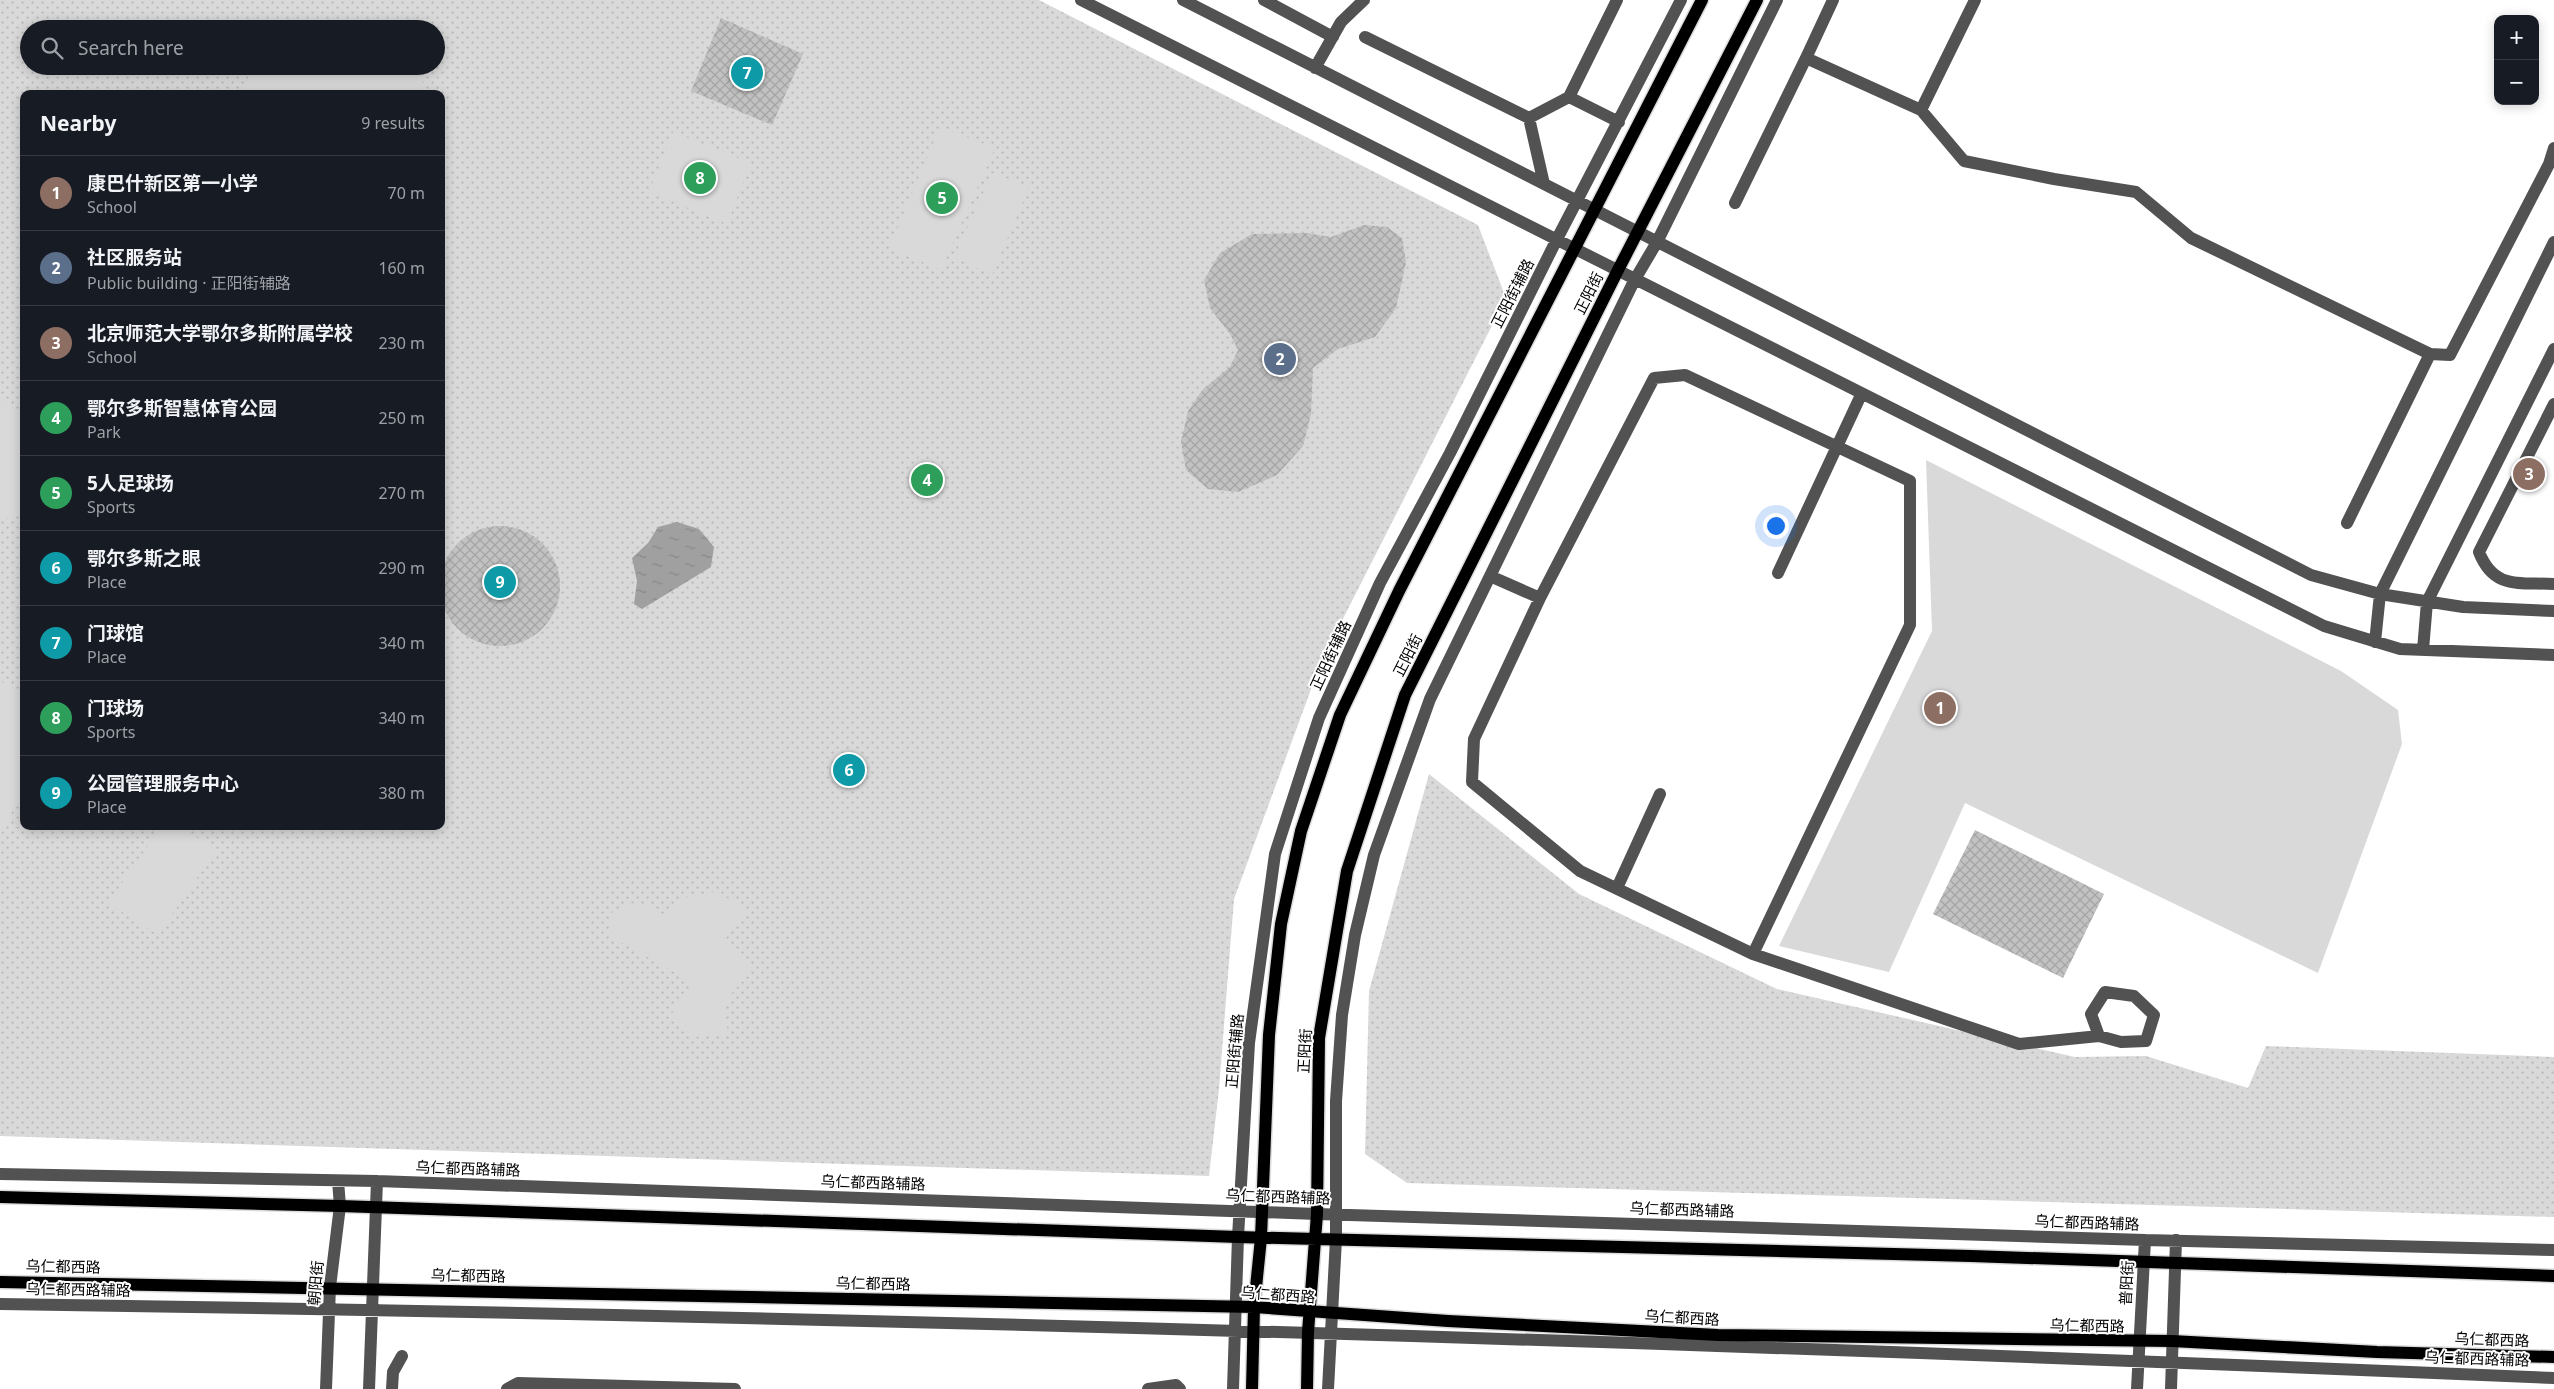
<!DOCTYPE html>
<html lang="en">
<head>
<meta charset="utf-8">
<style>
	body { margin:0; font-family:"Noto Sans","Noto Sans SC",sans-serif; background:#242831; color:#f1f3f6 }
	.controls { position:absolute; right:15px; top:15px; display:grid; overflow:hidden; border-radius:10px; box-shadow:0 2px 12px #0003 }
	.controls button { width:45px; height:45px; display:grid; place-items:center; padding:0; border:0; border-bottom:1px solid #363941; background:#171b24; color:#f1f3f6; font:25px sans-serif }
	.you { position:absolute; left:1775px; top:525px; width:18px; height:18px; margin:-12px; border:4px solid #fff; border-radius:50%; background:#1a73e8; box-shadow:0 0 0 8px #1a73e833 }
	.badge { display:grid; place-items:center; width:32px; height:32px; border-radius:50%; background:#2563eb; color:#fff; font-size:16px; font-weight:700 }
	.pin { position:absolute; translate:-50% -50%; border:2px solid #fff; box-shadow:0 1px 5px #0006 }
	.list { margin:0; padding:0; list-style:none }
	h2 { display:flex; justify-content:space-between; align-items:center; height:65px; margin:0; padding:0 20px; font-size:21px }
	h2 small { font-size:16px; font-weight:400; color:#9ea1a6 }
	.list li { display:grid; grid-template-columns:32px 1fr auto; gap:15px; align-items:center; box-sizing:border-box; height:75px; padding:0 20px; border-top:1px solid #363941 }
	.list b { display:block; font-size:19px; white-space:nowrap }
	.list p { margin:0; font-size:16px; white-space:nowrap; color:#9ea1a6 }
	.list em { font-size:16px; font-style:normal; color:#9ea1a6 }
	.icon { flex:none; width:28px; height:28px; fill:none; stroke:currentColor; stroke-width:2; stroke-linecap:round; stroke-linejoin:round }
	.map { position:relative; flex:none; width:2554px; height:1389px; overflow:hidden }
	.search { position:absolute; background:#171b24; box-shadow:0 2px 12px #0003; left:20px; top:20px; width:425px; height:55px; display:flex; align-items:center; gap:12px; box-sizing:border-box; padding:0 18px; border-radius:28px; color:#9ea1a6; font-size:19px }
	.panel { position:absolute; background:#171b24; box-shadow:0 2px 12px #0003; left:20px; top:90px; width:425px; height:740px; border-radius:10px }
	.map>svg:first-child { display:block }
	.park { fill:url(#park-dots); fill-rule:evenodd }
	.pitch { fill:#d9d9d9 }
	.water { fill:url(#water-ripples) }
	.building { fill:url(#building-cross-hatch) }
	.lines { fill:none; stroke-linecap:round; stroke-linejoin:round }
	.major-casing { stroke:#dbdbdb; stroke-width:15 }
	.minor { stroke:#525252; stroke-width:12 }
	.major { stroke:#000; stroke-width:12 }
	.labels { text-anchor:middle; dominant-baseline:central; stroke-width:4; stroke-linejoin:round; paint-order:stroke }
	.street-label { font-size:15px; fill:#000; stroke:#fff }
</style>
</head>
<body>
<div class="map">
<svg width="2554" height="1389" viewBox="0 0 2554 1389">
	<defs>
		<pattern id="park-dots" width="8" height="8" patternUnits="userSpaceOnUse" patternTransform="scale(1.25)"><rect width="8" height="8" fill="#d9d9d9"/><path d="M2 2h.1M6 6h.1" fill="none" stroke="#b8b8b8" stroke-width="1.8" stroke-linecap="round"/></pattern>
		<pattern id="water-ripples" width="26" height="14" patternUnits="userSpaceOnUse" patternTransform="scale(1.25)"><rect width="26" height="14" fill="#a0a0a0"/><path d="M2 4q2-2 4 0t4 0M15 11q2-2 4 0t4 0" fill="none" stroke="#888"/></pattern>
		<pattern id="building-cross-hatch" width="8" height="8" patternUnits="userSpaceOnUse" patternTransform="scale(1.25)"><rect width="8" height="8" fill="#c2c2c2"/><path d="M0 0l8 8M0 8l8-8" fill="none" stroke="#a5a5a5"/></pattern>
	</defs>
	<rect width="100%" height="100%" fill="#fff"/>
	<path class="park" d="M 0,0 L 1039,0 L 1478,225 L 1506,298 L 1321,662 L 1234,899 L 1219,1089 L 1209,1176 L 0,1136 ZM 29,29 L 436,29 L 436,66 L 29,66 ZM 24,94 L 441,94 L 441,826 L 24,826 Z
		M 1429,774 L 1579,894 L 1777,989 L 2075,1057 L 2146,1056 L 2248,1088 L 2266,1046 L 2554,1057 L 2554,1217 L 1407,1183 L 1365,1154 L 1369,991 Z"/>
	<path class="pitch" d="M 257,66 L 413,66 L 418,71 L 428,94 L 242,94 L 249,76 Z
		M 940,127 L 995,148 L 941,270 L 889,248 Z
		M 673,132 L 751,163 L 727,224 L 649,192 Z
		M 992,173 L 1029,187 L 992,275 L 954,257 Z
		M 0,401 L 7,403 L 24,418 L 24,504 L 10,517 L 0,521 Z
		M 1926,460 L 2341,671 L 2398,710 L 2402,744 L 2318,973 L 1965,803 L 1889,972 L 1779,946 L 1932,631 Z
		M 0,681 L 24,693 L 24,788 L 0,836 Z
		M 162,826 L 179,826 L 216,850 L 158,935 L 108,903 Z
		M 714,892 L 738,903 L 746,914 L 726,938 L 752,971 C 730,996 718,999 729,1034 L 696,1037 L 670,1019 L 675,1007 L 689,989 L 688,980 L 612,937 L 610,914 C 634,898 640,901 663,915 L 684,898 Z"/>
	<path class="water" d="M 677,522 L 699,529 L 714,547 L 711,567 L 642,609 L 634,604 L 637,581 L 632,558 L 648,543 L 658,527 Z"/>
	<path class="building" d="M 721,18 L 803,54 L 772,125 L 691,91 Z
		M 1364,225 L 1387,227 L 1402,238 L 1406,262 L 1396,308 L 1375,337 L 1338,349 L 1313,368 L 1311,414 L 1303,446 L 1277,475 L 1238,492 L 1208,489 L 1186,470 L 1181,442 L 1188,411 L 1203,389 L 1230,367 L 1238,350 L 1230,334 L 1210,308 L 1204,280 L 1220,253 L 1252,234 L 1306,233 L 1331,237 Z
		M440 586a60 60 0 1 1 120 0a60 60 0 1 1-120 0Z
		M 1975,830 L 2104,894 L 2063,978 L 1933,914 Z"/>
	<g class="lines">
		<defs>
			<path id="major" d="M 0,1197 L 340,1206 L 1238,1237 L 1971,1256 L 2554,1276
				M 0,1282 L 1254,1307 L 1448,1321 L 1718,1335 L 2172,1341 L 2377,1352 L 2554,1357
				M 1252,1389 L 1254,1307 L 1261,1238 L 1269,1035 L 1281,924 L 1301,831 L 1340,715 L 1399,591 L 1702,0
				M 1307,1389 L 1308,1332 L 1317,1214 L 1319,1038 L 1347,871 L 1405,695 L 1617,272 L 1757,0"/>
		</defs>
		<use href="#major" class="major-casing"/>
		<path class="minor" d="M 1081,0 L 2324,626 L 2400,649 L 2554,655
			M 1183,0 L 2311,575 L 2380,594 L 2463,607 L 2554,611
			M 1264,0 L 1333,37
			M 1975,0 L 1921,110 L 1964,161 L 2054,179 L 2136,192 L 2191,238 L 2430,354 L 2450,355 L 2549,164 L 2554,148
			M 1365,37 L 1529,118 L 1569,97 L 1619,122
			M 1806,58 L 1833,0
			M 1315,68 L 1341,22 L 1364,0
			M 1569,97 L 1617,0
			M 1529,118 L 1544,184
			M 1735,203 L 1806,58 L 1921,110
			M 2554,404 L 2479,552 C 2494,590 2519,582 2554,584
			M 2347,523 L 2430,354
			M 1778,573 L 1861,395
			M 1490,576 L 1540,598 L 1474,739 L 1472,782 L 1580,871 L 1753,954 L 2019,1044 L 2099,1036 L 2121,1042 L 2146,1041 L 2154,1015 L 2134,996 L 2105,992 L 2091,1014 L 2099,1036
			M 1540,598 L 1654,378 L 1685,375 L 1910,481 L 1910,625 L 1753,954
			M 2375,642 L 2380,594 L 2554,242
			M 2423,650 L 2427,602 L 2554,349
			M 1617,888 L 1660,794
			M 0,1174 L 377,1181 L 1317,1214 L 2145,1240 L 2554,1250
			M 0,1304 C 852,1316 1703,1342 2554,1378
			M 326,1389 L 330,1287 L 340,1206 L 338,1181
			M 369,1389 L 377,1181
			M 392,1389 L 393,1372 L 402,1356
			M 507,1389 L 518,1383 L 735,1389
			M 1148,1389 L 1176,1385 L 1180,1389
			M 1233,1389 L 1238,1237 L 1249,1043 L 1275,854 L 1319,718 L 1380,583 L 1450,453 L 1556,241 L 1681,0
			M 1328,1389 L 1336,1239 L 1336,1101 L 1342,1015 L 1355,935 L 1374,855 L 1430,699 L 1634,281 L 1657,242 L 1777,0
			M 2137,1389 L 2145,1240
			M 2171,1389 L 2176,1240"/>
		<use href="#major" class="major"/>
	</g>
	<g class="labels">
		<g class="street-label">
			<text transform="translate(1512 293) rotate(-63)">正阳街辅路</text>
			<text transform="translate(1588 293) rotate(-63)">正阳街</text>
			<text transform="translate(1330 655) rotate(-65)">正阳街辅路</text>
			<text transform="translate(1407 655) rotate(-63)">正阳街</text>
			<text transform="translate(1234 1051) rotate(-85)">正阳街辅路</text>
			<text transform="translate(1304 1051) rotate(-87)">正阳街</text>
			<text transform="translate(468 1168) rotate(2)">乌仁都西路辅路</text>
			<text transform="translate(873 1182) rotate(2)">乌仁都西路辅路</text>
			<text transform="translate(1278 1196) rotate(2)">乌仁都西路辅路</text>
			<text transform="translate(1682 1209) rotate(2)">乌仁都西路辅路</text>
			<text transform="translate(2087 1222) rotate(2)">乌仁都西路辅路</text>
			<text transform="translate(63 1266) rotate(1)">乌仁都西路</text>
			<text transform="translate(468 1275) rotate(1)">乌仁都西路</text>
			<text transform="translate(315 1283) rotate(-85)">朝阳街</text>
			<text transform="translate(873 1283) rotate(1)">乌仁都西路</text>
			<text transform="translate(2126 1283) rotate(-87)">普阳街</text>
			<text transform="translate(78 1289) rotate(1)">乌仁都西路辅路</text>
			<text transform="translate(1278 1294) rotate(4)">乌仁都西路</text>
			<text transform="translate(1682 1317) rotate(3)">乌仁都西路</text>
			<text transform="translate(2087 1325) rotate(1)">乌仁都西路</text>
			<text transform="translate(2492 1339) rotate(2)">乌仁都西路</text>
			<text transform="translate(2477 1358) rotate(2)">乌仁都西路辅路</text>
		</g>
	</g>
</svg>
<div class="controls">
<button>+</button>
<button>−</button>
</div>
<div class="you"></div>
<div class="pin badge" style="left:1940px;top:708px;background:#8d6e63">1</div>
<div class="pin badge" style="left:1280px;top:359px;background:#5c6f8a">2</div>
<div class="pin badge" style="left:2529px;top:474px;background:#8d6e63">3</div>
<div class="pin badge" style="left:927px;top:480px;background:#2e9e5b">4</div>
<div class="pin badge" style="left:942px;top:198px;background:#2e9e5b">5</div>
<div class="pin badge" style="left:849px;top:770px;background:#0f9aa8">6</div>
<div class="pin badge" style="left:747px;top:73px;background:#0f9aa8">7</div>
<div class="pin badge" style="left:700px;top:178px;background:#2e9e5b">8</div>
<div class="pin badge" style="left:500px;top:582px;background:#0f9aa8">9</div>
<div class="search"><svg class="icon" aria-label="search" viewBox="0 0 24 24"><circle cx="10" cy="10" r="6"/><path d="M15 15l6 6"/></svg>Search here</div>
<section class="panel">
<h2>Nearby<small>9 results</small></h2>
<ul class="list">
<li><span class="badge" style="background:#8d6e63">1</span><div><b>康巴什新区第一小学</b><p>School</p></div><em>70 m</em></li>
<li><span class="badge" style="background:#5c6f8a">2</span><div><b>社区服务站</b><p>Public building · 正阳街辅路</p></div><em>160 m</em></li>
<li><span class="badge" style="background:#8d6e63">3</span><div><b>北京师范大学鄂尔多斯附属学校</b><p>School</p></div><em>230 m</em></li>
<li><span class="badge" style="background:#2e9e5b">4</span><div><b>鄂尔多斯智慧体育公园</b><p>Park</p></div><em>250 m</em></li>
<li><span class="badge" style="background:#2e9e5b">5</span><div><b>5人足球场</b><p>Sports</p></div><em>270 m</em></li>
<li><span class="badge" style="background:#0f9aa8">6</span><div><b>鄂尔多斯之眼</b><p>Place</p></div><em>290 m</em></li>
<li><span class="badge" style="background:#0f9aa8">7</span><div><b>门球馆</b><p>Place</p></div><em>340 m</em></li>
<li><span class="badge" style="background:#2e9e5b">8</span><div><b>门球场</b><p>Sports</p></div><em>340 m</em></li>
<li><span class="badge" style="background:#0f9aa8">9</span><div><b>公园管理服务中心</b><p>Place</p></div><em>380 m</em></li>
</ul>
</section>
</div>
</body>
</html>
